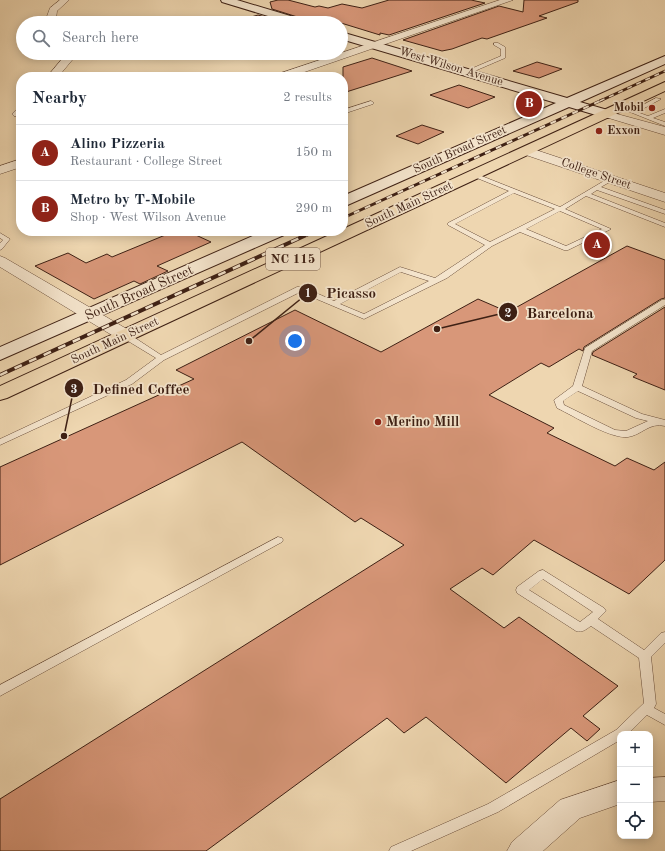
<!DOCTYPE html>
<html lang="en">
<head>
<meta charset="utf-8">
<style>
	body { margin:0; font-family:"Old Standard TT",serif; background:#f2f2f3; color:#1f2937 }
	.controls { position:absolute; right:12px; bottom:12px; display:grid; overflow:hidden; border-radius:8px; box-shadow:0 2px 10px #0003 }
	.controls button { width:36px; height:36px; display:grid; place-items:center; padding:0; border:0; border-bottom:1px solid #e0e1e3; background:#fff; color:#1f2937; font:20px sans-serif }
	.you { position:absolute; left:295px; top:341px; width:14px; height:14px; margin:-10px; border:3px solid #fff; border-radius:50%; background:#1a73e8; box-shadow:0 0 0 6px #1a73e833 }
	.badge { display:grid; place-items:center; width:26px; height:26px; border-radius:50%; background:#8f2418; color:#fff; font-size:13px; font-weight:700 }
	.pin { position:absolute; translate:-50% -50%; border:2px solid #fff; box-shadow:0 1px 4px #0006 }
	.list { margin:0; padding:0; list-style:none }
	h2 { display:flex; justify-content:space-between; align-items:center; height:52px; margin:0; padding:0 16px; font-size:17px }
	h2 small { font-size:13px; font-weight:400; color:#747a83 }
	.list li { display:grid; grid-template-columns:26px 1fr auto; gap:12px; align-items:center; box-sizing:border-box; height:56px; padding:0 16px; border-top:1px solid #e0e1e3 }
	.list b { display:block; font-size:15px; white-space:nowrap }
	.list p { margin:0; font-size:13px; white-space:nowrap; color:#747a83 }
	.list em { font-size:13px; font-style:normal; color:#747a83 }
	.icon { flex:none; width:22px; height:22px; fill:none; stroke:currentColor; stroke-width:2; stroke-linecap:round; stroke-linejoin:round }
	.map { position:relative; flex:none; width:665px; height:851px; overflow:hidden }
	.search { position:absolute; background:#fff; box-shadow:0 2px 10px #0003; left:16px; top:16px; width:332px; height:44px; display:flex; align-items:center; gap:10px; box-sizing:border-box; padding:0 14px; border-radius:22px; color:#747a83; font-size:15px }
	.panel { position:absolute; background:#fff; box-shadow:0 2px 10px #0003; left:16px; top:72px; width:332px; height:164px; border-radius:16px }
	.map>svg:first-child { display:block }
	.building { fill:#d89779; stroke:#3e2014 }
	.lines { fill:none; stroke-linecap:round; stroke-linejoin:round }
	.lane-casing { stroke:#6a4e3b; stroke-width:1 }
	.street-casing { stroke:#6a4e3b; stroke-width:1 }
	.secondary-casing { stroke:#3e2014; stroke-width:2 }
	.primary-casing { stroke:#3e2014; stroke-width:2 }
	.lane { fill:#f4e4cc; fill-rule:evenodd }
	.street { fill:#f4e4cc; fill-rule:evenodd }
	.secondary { fill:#f4e4cc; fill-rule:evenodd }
	.primary { fill:#eed6b0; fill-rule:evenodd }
	.rail-far2-casing { stroke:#3e2014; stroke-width:2.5 }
	.rail-far1-casing { stroke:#3e2014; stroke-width:3 }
	.rail-casing { stroke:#3e2014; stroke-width:4 }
	.rail-far2 { stroke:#f4e4cc; stroke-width:1.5; stroke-dasharray:5; stroke-linecap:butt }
	.rail-far1 { stroke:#f4e4cc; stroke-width:2; stroke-dasharray:6; stroke-linecap:butt }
	.rail { stroke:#f4e4cc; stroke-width:2.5; stroke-dasharray:8; stroke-linecap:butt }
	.poi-dot { fill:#8f2418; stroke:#f4e4cc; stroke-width:1.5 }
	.labels { text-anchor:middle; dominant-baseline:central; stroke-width:3.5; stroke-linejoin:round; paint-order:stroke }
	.far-street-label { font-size:12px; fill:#3e2014; stroke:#f4e4cc }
	.far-poi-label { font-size:12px; font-weight:bold; fill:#3e2014; stroke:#f4e4cc; text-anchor:end }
	.shield { fill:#f4e4cc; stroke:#755b4b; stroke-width:1 }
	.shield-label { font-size:13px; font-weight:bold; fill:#3e2014 }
	.street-label { font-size:14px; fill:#3e2014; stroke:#f4e4cc }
	.poi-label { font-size:14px; font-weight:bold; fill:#3e2014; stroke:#f4e4cc; text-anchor:start }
	.leader { fill:none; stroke:#3e2014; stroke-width:1.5 }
	.callout-dot { fill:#3e2014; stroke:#f4e4cc; stroke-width:1.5 }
	.mark-label { font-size:12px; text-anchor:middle; font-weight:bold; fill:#fff }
	.callout-label { font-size:15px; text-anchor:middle; font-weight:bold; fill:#3e2014; stroke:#f4e4cc; stroke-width:3.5; stroke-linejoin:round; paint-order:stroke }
</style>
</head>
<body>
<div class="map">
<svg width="665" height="851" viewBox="0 0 665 851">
	<rect width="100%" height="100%" fill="#eed6b0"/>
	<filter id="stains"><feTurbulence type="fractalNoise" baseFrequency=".005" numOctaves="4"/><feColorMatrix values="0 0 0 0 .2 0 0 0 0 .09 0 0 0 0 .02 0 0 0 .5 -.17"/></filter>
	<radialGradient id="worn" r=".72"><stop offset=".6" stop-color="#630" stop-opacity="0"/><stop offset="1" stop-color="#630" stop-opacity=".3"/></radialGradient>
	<path class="building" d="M 278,0 L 288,0 L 315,7 L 319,6 L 328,8 L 342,4 L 362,8 L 389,0 L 471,0 L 485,3 L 389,35 L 380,33 L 380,35 L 341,23 L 309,23 L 307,20 L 272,9 L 270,2 Z
		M 524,0 L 578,0 L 578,2 L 539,16 L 547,18 L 487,39 L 482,38 L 452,49 L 442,51 L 403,40 L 499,6 L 523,12 Z
		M 258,15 L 286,23 L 245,23 L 244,19 Z
		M 372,58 L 412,71 L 343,93 L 343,67 Z
		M 537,62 L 562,69 L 539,78 L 513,71 Z
		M 459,85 L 495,97 L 468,108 L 430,95 Z
		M 422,125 L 444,132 L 418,144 L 396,136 Z
		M 175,231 L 187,231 L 211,242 L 157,266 L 168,271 L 140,284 L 134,281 L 94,299 L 35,266 L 68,253 L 86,263 L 107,254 L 112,257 Z
		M 627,246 L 665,260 L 665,298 L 661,299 L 584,347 L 583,351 L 579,349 L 549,367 L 541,363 L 489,395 L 554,428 L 547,433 L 615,466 L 627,458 L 654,470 L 665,462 L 665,560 L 629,594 L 534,540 L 493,575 L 482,568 L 450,589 L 504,628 L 519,617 L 618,686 L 583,716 L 600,729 L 587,741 L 571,728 L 506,783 L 426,717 L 404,733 L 387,718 L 206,851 L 0,851 L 0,799 L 404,545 L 361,518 L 355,522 L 242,442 L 0,565 L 0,467 L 194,379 L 176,370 L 295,310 L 381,352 L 478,299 L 508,312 Z
		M 665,307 L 665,390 L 633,377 L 637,374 L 592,355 L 593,352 Z"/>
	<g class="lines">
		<defs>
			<path id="lane" d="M 494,43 L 498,43 L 505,47 L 505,58 L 470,73 L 466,73 L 466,71 L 501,56 L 501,49 L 494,45 Z
				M 656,98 L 661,99 L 637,112 L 648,116 L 665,109 L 665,113 L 653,118 L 665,122 L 665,126 L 630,112 Z
				M 371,101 L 374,103 L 373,104 L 343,114 L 343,110 Z
				M 474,173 L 560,207 L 609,178 L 613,178 L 613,180 L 601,187 L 665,210 L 665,214 L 597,190 L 591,194 L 665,223 L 665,227 L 586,196 L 565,209 L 611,229 L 568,250 L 564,250 L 520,232 L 492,246 L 447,278 L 364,319 L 300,292 L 164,360 L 132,384 L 0,445 L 0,439 L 126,380 L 156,358 L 123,338 L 122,336 L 123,334 L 129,334 L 161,355 L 297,287 L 303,287 L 334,301 L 400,267 L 435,278 L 441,274 L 485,245 L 448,225 L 448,223 L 509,191 L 472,176 L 471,175 ZM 514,193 L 555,209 L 490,242 L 455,224 ZM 560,211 L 602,229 L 566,246 L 526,229 ZM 401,272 L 429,281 L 364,314 L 340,304 Z
				M 0,233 L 10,239 L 2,249 L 0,250 L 0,243 L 3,240 L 0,238 Z
				M 662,300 L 665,300 L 665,305 L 592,351 L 582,386 L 642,414 L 665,420 L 665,426 C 649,422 642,435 628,437 C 610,439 574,416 557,408 L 554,400 L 573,386 L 585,348 ZM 578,391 L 636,418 L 648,421 L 626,431 L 615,430 L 564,405 L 563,401 Z
				M 278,537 L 282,538 L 283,540 L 282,542 L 0,696 L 0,685 Z
				M 543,570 L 604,608 L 606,611 L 598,619 L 644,650 L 661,633 L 665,632 L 665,643 L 651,657 L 656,704 L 654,708 L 665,714 L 665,725 L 647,715 L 628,734 L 620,734 L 620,740 L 498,812 L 411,851 L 389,851 L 391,847 L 488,804 L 616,730 L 644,703 L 639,658 L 591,626 C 586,629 583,633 576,631 L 517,593 L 516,590 L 517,587 L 539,571 ZM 543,579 L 593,612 L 580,622 L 529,590 Z"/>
			<path id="street" d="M 60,0 L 69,0 L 57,11 L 56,19 L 59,23 L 49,23 L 46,19 L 50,8 Z
				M 500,0 L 513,0 L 290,77 L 274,77 L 275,75 Z
				M 67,53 L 78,53 L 58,77 L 47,77 Z
				M 21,108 L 21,117 L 14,116 L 12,114 L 17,109 Z
				M 606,111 L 665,127 L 665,135 L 602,116 L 600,114 L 602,112 Z
				M 527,147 L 665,193 L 665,202 L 523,154 L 521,151 L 523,148 Z
				M 21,159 L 21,167 L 0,174 L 0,166 Z
				M 0,256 L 5,258 L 132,332 L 134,336 L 132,340 L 126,341 L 120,340 L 0,267 Z
				M 665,777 L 665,801 L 650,802 L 650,778 Z
				M 620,780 L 620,804 L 580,818 L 543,851 L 507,851 L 512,842 L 560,800 Z"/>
			<path id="secondary" d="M 221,0 L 237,0 L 307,21 L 308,23 L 291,23 L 222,2 Z
				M 341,32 L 567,98 L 665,56 L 665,64 L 580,102 L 611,111 L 613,114 L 611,117 L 606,118 L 569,107 L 343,207 L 343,196 L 556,103 L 341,39 Z
				M 264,231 L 286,231 L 284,235 L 0,360 L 0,347 Z"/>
			<path id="primary" d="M 665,82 L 665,91 L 7,398 L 0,400 L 0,386 L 338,231 L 343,231 L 343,229 Z"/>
		</defs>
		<use href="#lane" class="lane-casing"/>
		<use href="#street" class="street-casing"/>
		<use href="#secondary" class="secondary-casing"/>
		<use href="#primary" class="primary-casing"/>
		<use href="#lane" class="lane"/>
		<use href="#street" class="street"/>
		<use href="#secondary" class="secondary"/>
		<use href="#primary" class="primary"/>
		<defs>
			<path id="rail-far2" d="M 600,101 L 665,71"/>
			<path id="rail-far1" d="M 343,218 L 602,100"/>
			<path id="rail" d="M 0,375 L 315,231"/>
		</defs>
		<use href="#rail-far2" class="rail-far2-casing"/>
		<use href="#rail-far1" class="rail-far1-casing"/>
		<use href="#rail" class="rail-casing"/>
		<use href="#rail-far2" class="rail-far2"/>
		<use href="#rail-far1" class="rail-far1"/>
		<use href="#rail" class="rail"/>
	</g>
	<g class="poi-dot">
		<circle cx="652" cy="108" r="4"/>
		<circle cx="599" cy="131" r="4"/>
		<circle cx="378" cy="422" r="4"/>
	</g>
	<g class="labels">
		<g class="far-street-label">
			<text transform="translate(451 67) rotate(17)">West Wilson Avenue</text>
			<text transform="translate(460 150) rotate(-24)">South Broad Street</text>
			<text transform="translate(596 174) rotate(19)">College Street</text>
			<text transform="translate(409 205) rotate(-25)">South Main Street</text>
			<text transform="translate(115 341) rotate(-25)">South Main Street</text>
		</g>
		<g class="far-poi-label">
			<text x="644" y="108">Mobil</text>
			<text x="607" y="131" text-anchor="start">Exxon</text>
		</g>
		<rect class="shield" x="266" y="248" width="54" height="22" rx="3"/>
		<g class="shield-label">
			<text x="293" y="259">NC 115</text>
		</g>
		<g class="street-label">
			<text transform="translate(139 293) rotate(-24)">South Broad Street</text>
		</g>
		<g class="poi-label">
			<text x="386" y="422">Merino Mill</text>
		</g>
	</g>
	<path class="leader" d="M249 341L308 293M437 329L508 312M64 436L74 388"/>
	<g class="callout-dot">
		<circle cx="249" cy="341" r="4"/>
		<circle cx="437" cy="329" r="4"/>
		<circle cx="64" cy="436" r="4"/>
		<circle cx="308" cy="293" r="10"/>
		<circle cx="508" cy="312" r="10"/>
		<circle cx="74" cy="388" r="10"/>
	</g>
	<g class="mark-label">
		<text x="308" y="297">1</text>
		<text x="508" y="317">2</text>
		<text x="74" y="393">3</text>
	</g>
	<g class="callout-label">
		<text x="351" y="298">Picasso</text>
		<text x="560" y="318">Barcelona</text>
		<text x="141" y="394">Defined Coffee</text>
	</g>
	<rect width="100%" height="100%" filter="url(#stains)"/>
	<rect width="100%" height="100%" fill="url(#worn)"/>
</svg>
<div class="controls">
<button>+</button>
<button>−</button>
<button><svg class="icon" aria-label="locate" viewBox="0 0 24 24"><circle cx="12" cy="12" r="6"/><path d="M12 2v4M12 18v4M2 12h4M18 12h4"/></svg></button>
</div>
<div class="you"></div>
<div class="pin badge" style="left:597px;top:245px">A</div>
<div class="pin badge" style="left:529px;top:104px">B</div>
<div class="search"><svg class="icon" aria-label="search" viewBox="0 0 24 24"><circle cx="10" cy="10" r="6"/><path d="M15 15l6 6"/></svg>Search here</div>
<section class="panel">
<h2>Nearby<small>2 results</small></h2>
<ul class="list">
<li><span class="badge">A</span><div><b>Alino Pizzeria</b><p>Restaurant · College Street</p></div><em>150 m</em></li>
<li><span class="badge">B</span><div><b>Metro by T-Mobile</b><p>Shop · West Wilson Avenue</p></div><em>290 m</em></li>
</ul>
</section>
</div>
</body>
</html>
